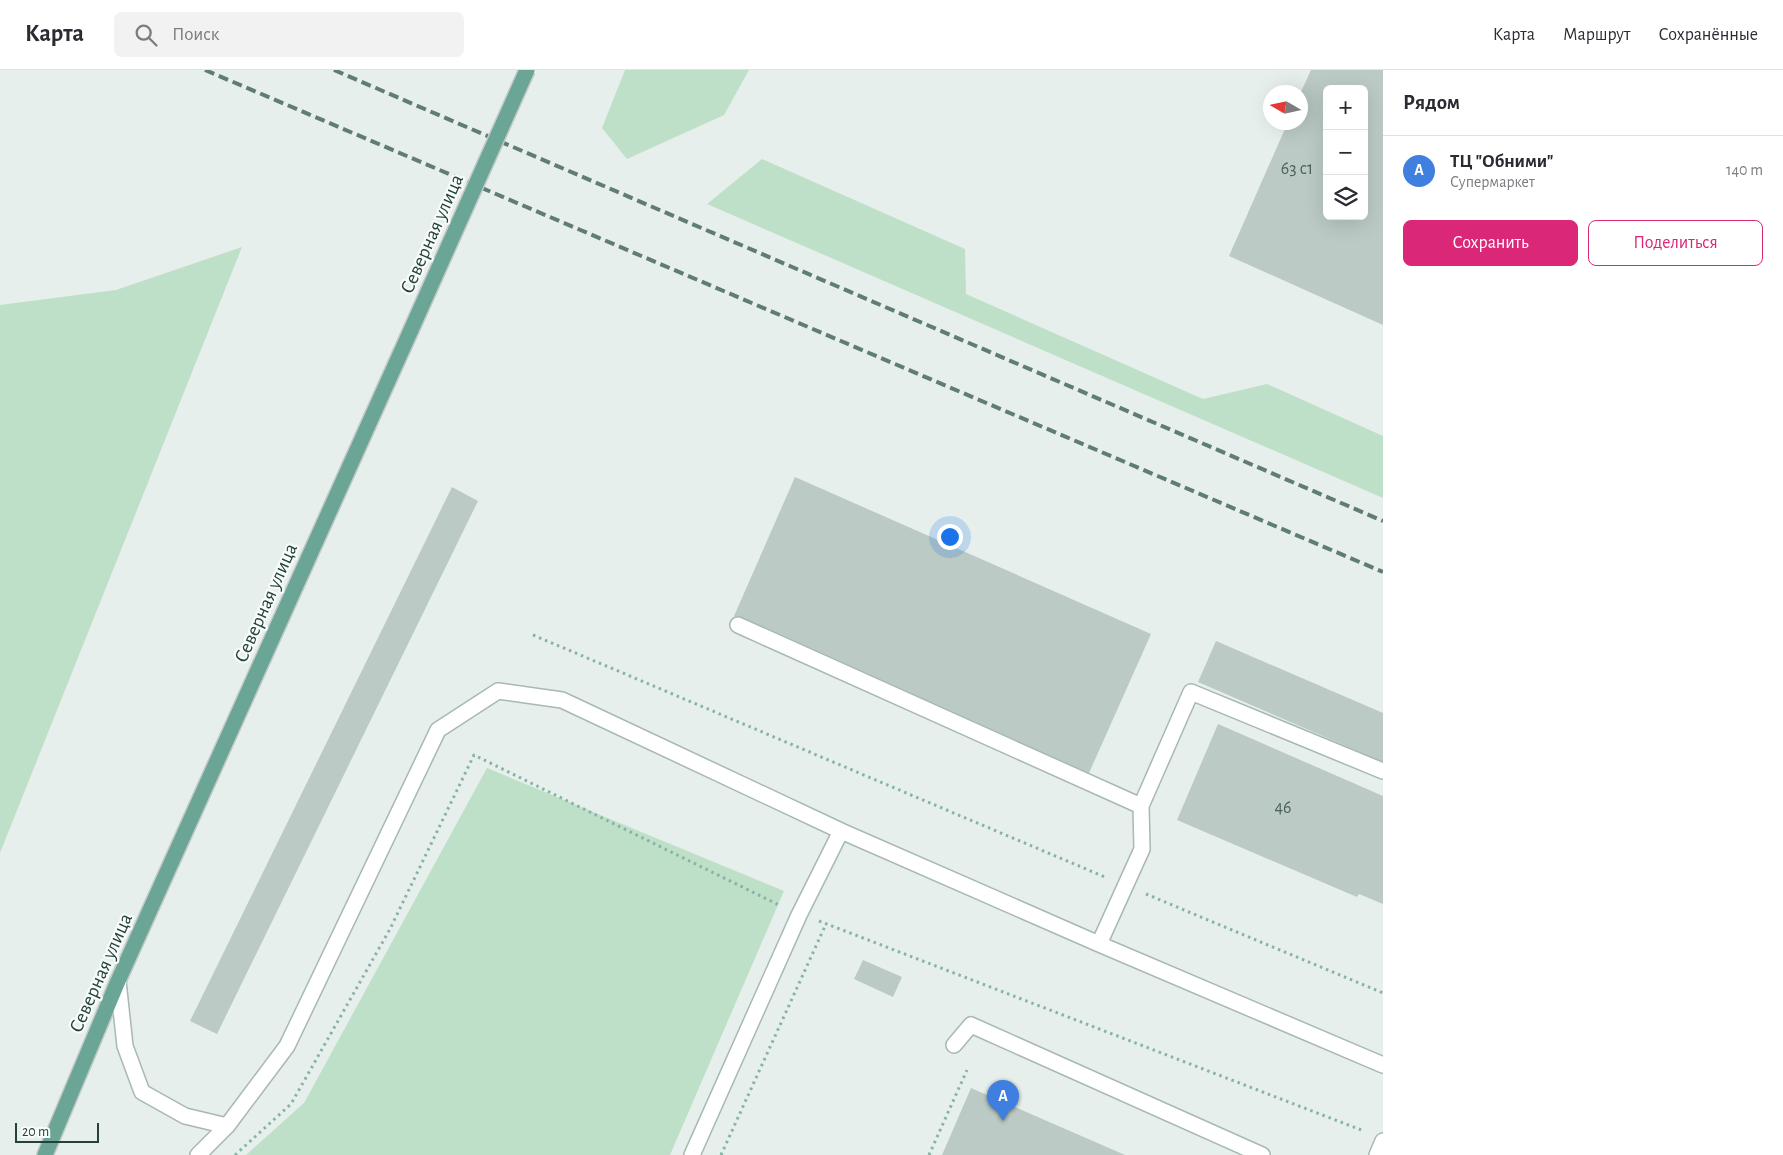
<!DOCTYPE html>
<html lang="ru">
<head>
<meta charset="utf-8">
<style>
	body { margin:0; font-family:"Alegreya Sans",sans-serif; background:#f2f2f3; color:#2b2b33 }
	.controls { position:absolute; right:15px; top:15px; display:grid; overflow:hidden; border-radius:8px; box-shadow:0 5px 20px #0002 }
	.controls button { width:45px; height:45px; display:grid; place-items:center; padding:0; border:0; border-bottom:1px solid #e1e1e2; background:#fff; color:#2b2b33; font:25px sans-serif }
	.compass { position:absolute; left:1263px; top:15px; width:45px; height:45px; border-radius:50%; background:#fff; box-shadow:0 5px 20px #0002; rotate:279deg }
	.scale { position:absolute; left:15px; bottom:12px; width:84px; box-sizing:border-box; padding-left:5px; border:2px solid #24423a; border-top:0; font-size:14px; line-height:18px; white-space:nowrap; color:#24423a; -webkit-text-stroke:4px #f7fbf9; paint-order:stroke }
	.you { position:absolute; left:949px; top:466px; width:18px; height:18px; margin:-12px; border:4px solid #fff; border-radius:50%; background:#1a73e8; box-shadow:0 0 0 8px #1a73e833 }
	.badge { display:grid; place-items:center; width:32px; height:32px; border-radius:50%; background:#db2777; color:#fff; font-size:16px; font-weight:700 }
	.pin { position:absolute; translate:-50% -41px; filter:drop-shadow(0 1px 2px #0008) }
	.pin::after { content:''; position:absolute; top:26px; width:18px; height:15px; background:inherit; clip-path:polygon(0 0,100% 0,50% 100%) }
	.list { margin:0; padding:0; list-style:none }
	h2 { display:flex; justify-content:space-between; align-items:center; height:65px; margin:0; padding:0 20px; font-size:21px }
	h2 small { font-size:16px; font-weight:400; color:#7c7c81 }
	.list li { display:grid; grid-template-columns:32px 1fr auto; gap:15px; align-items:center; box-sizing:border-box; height:70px; padding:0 20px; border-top:1px solid #e1e1e2 }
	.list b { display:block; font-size:19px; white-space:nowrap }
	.list p { margin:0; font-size:16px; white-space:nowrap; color:#7c7c81 }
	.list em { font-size:16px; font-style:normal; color:#7c7c81 }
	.actions { display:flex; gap:10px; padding:15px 20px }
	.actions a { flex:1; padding:11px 0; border:1px solid #db2777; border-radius:8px; text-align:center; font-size:18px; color:#db2777 }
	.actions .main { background:#db2777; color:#fff }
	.icon { flex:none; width:28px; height:28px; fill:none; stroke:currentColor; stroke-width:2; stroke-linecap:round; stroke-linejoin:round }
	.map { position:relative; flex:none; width:1383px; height:1085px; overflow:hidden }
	header { display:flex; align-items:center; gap:30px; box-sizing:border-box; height:70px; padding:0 25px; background:#fff; border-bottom:1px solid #e1e1e2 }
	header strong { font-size:24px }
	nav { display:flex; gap:28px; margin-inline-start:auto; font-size:18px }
	.search { width:350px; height:45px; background:#f2f2f3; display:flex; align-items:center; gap:12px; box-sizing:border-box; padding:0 18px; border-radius:8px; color:#7c7c81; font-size:19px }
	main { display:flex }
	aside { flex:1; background:#fff }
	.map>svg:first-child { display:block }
	.green { fill:#bfe0c8 }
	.building { fill:#bbcac4; fill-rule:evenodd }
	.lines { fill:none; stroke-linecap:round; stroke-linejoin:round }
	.minor-casing { stroke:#a8b8b2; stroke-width:18 }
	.major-casing { stroke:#c2cac8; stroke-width:18 }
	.path { stroke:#86b3a5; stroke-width:3; stroke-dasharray:2.5 4; stroke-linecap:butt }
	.minor { stroke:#fff; stroke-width:15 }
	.major { stroke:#6aa596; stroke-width:15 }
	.rail { stroke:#5f7d75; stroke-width:4; stroke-dasharray:10 5; stroke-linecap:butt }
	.major-bridge-casing { stroke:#c2cac8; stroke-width:18; stroke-linecap:butt }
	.major-bridge { stroke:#6aa596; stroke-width:15 }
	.labels { text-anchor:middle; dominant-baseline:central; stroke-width:4.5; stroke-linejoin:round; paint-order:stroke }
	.number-label { font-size:18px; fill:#4a645c }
	.street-label { font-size:20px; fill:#24423a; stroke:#f7fbf9 }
</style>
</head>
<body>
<header>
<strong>Карта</strong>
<div class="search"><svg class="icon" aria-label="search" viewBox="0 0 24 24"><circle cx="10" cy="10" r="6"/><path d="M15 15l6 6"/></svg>Поиск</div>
<nav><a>Карта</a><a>Маршрут</a><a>Сохранённые</a></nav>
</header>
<main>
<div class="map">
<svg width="1383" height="1085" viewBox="0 0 1383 1085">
	<rect width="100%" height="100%" fill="#e6efeb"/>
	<path class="green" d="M 625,0 L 749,0 L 724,45 L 627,89 L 602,58 Z
		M 762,89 L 965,179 L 966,224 L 1203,329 L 1267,314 L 1383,366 L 1383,428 L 707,134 Z
		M 242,177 L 0,783 L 0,235 L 116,220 Z
		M 487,698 L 784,821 L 670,1085 L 246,1085 L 304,1033 Z"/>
	<path class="building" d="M 1311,0 L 1383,0 L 1383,255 L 1229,186 L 1288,52 L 1300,52 L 1300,24 ZM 1327,19 L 1364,19 L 1364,146 L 1327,146 Z
		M 795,407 L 1151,564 L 1089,703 L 734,546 Z
		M 452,417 L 478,431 L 217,964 L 190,951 Z
		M 1216,571 L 1383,643 L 1383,692 L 1198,612 Z
		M 1218,654 L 1383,726 L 1383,834 L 1359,824 L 1357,827 L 1177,750 Z
		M 863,890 L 902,907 L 893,927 L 854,909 Z
		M 971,1018 L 1125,1085 L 942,1085 Z"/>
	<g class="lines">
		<defs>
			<path id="minor" d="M 738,555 L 1141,736 L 1142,779 L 1099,874
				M 1141,736 L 1191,622 L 1383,701
				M 118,911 L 125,976 L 142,1022 L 185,1046 L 227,1056
				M 954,975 L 971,955 L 1262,1085
				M 198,1085 L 227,1056 L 287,976 L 438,660 L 498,621 L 562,630 L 841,761 L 1099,874 L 1383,995
				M 692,1085 L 799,845 L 841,761
				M 1377,1085 L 1383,1071"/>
			<path id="major" d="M 45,1085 L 118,911 L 411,260"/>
		</defs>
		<use href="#minor" class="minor-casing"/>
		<use href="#major" class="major-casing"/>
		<path class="path" d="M 533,565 L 1105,807
			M 1146,824 L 1383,923
			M 819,851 L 1364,1061
			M 235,1085 L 291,1034 L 390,859 L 474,685 L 781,836
			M 721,1085 L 826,854
			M 929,1085 L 967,1000"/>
		<use href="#minor" class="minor"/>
		<use href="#major" class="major"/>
		<path class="rail" d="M 205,0 L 1383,502
			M 334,0 L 1383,451"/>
		<defs>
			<path id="major-bridge" d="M 411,260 L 527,0"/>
		</defs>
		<use href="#major-bridge" class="major-bridge-casing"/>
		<use href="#major-bridge" class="major-bridge"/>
	</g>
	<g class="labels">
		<g class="number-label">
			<text x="1297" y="99">63 с1</text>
			<text x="1283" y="738">46</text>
		</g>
		<g class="street-label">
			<text transform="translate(432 164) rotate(-66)">Северная улица</text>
			<text transform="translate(266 533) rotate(-66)">Северная улица</text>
			<text transform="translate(101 903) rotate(-66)">Северная улица</text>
		</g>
	</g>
</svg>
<div class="controls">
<button>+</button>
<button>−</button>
<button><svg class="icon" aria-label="layers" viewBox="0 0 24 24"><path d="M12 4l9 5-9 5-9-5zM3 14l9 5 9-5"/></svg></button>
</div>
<svg class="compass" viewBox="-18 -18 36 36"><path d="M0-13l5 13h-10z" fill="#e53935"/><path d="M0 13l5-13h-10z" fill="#7c7c81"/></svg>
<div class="scale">20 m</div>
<div class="you"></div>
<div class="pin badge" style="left:1003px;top:1051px;background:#3f7fe0">A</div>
</div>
<aside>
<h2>Рядом<small></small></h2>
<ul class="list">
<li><span class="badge" style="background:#3f7fe0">A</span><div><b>ТЦ &quot;Обними&quot;</b><p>Супермаркет</p></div><em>140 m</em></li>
</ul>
<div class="actions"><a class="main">Сохранить</a><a>Поделиться</a></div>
</aside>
</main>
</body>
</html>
